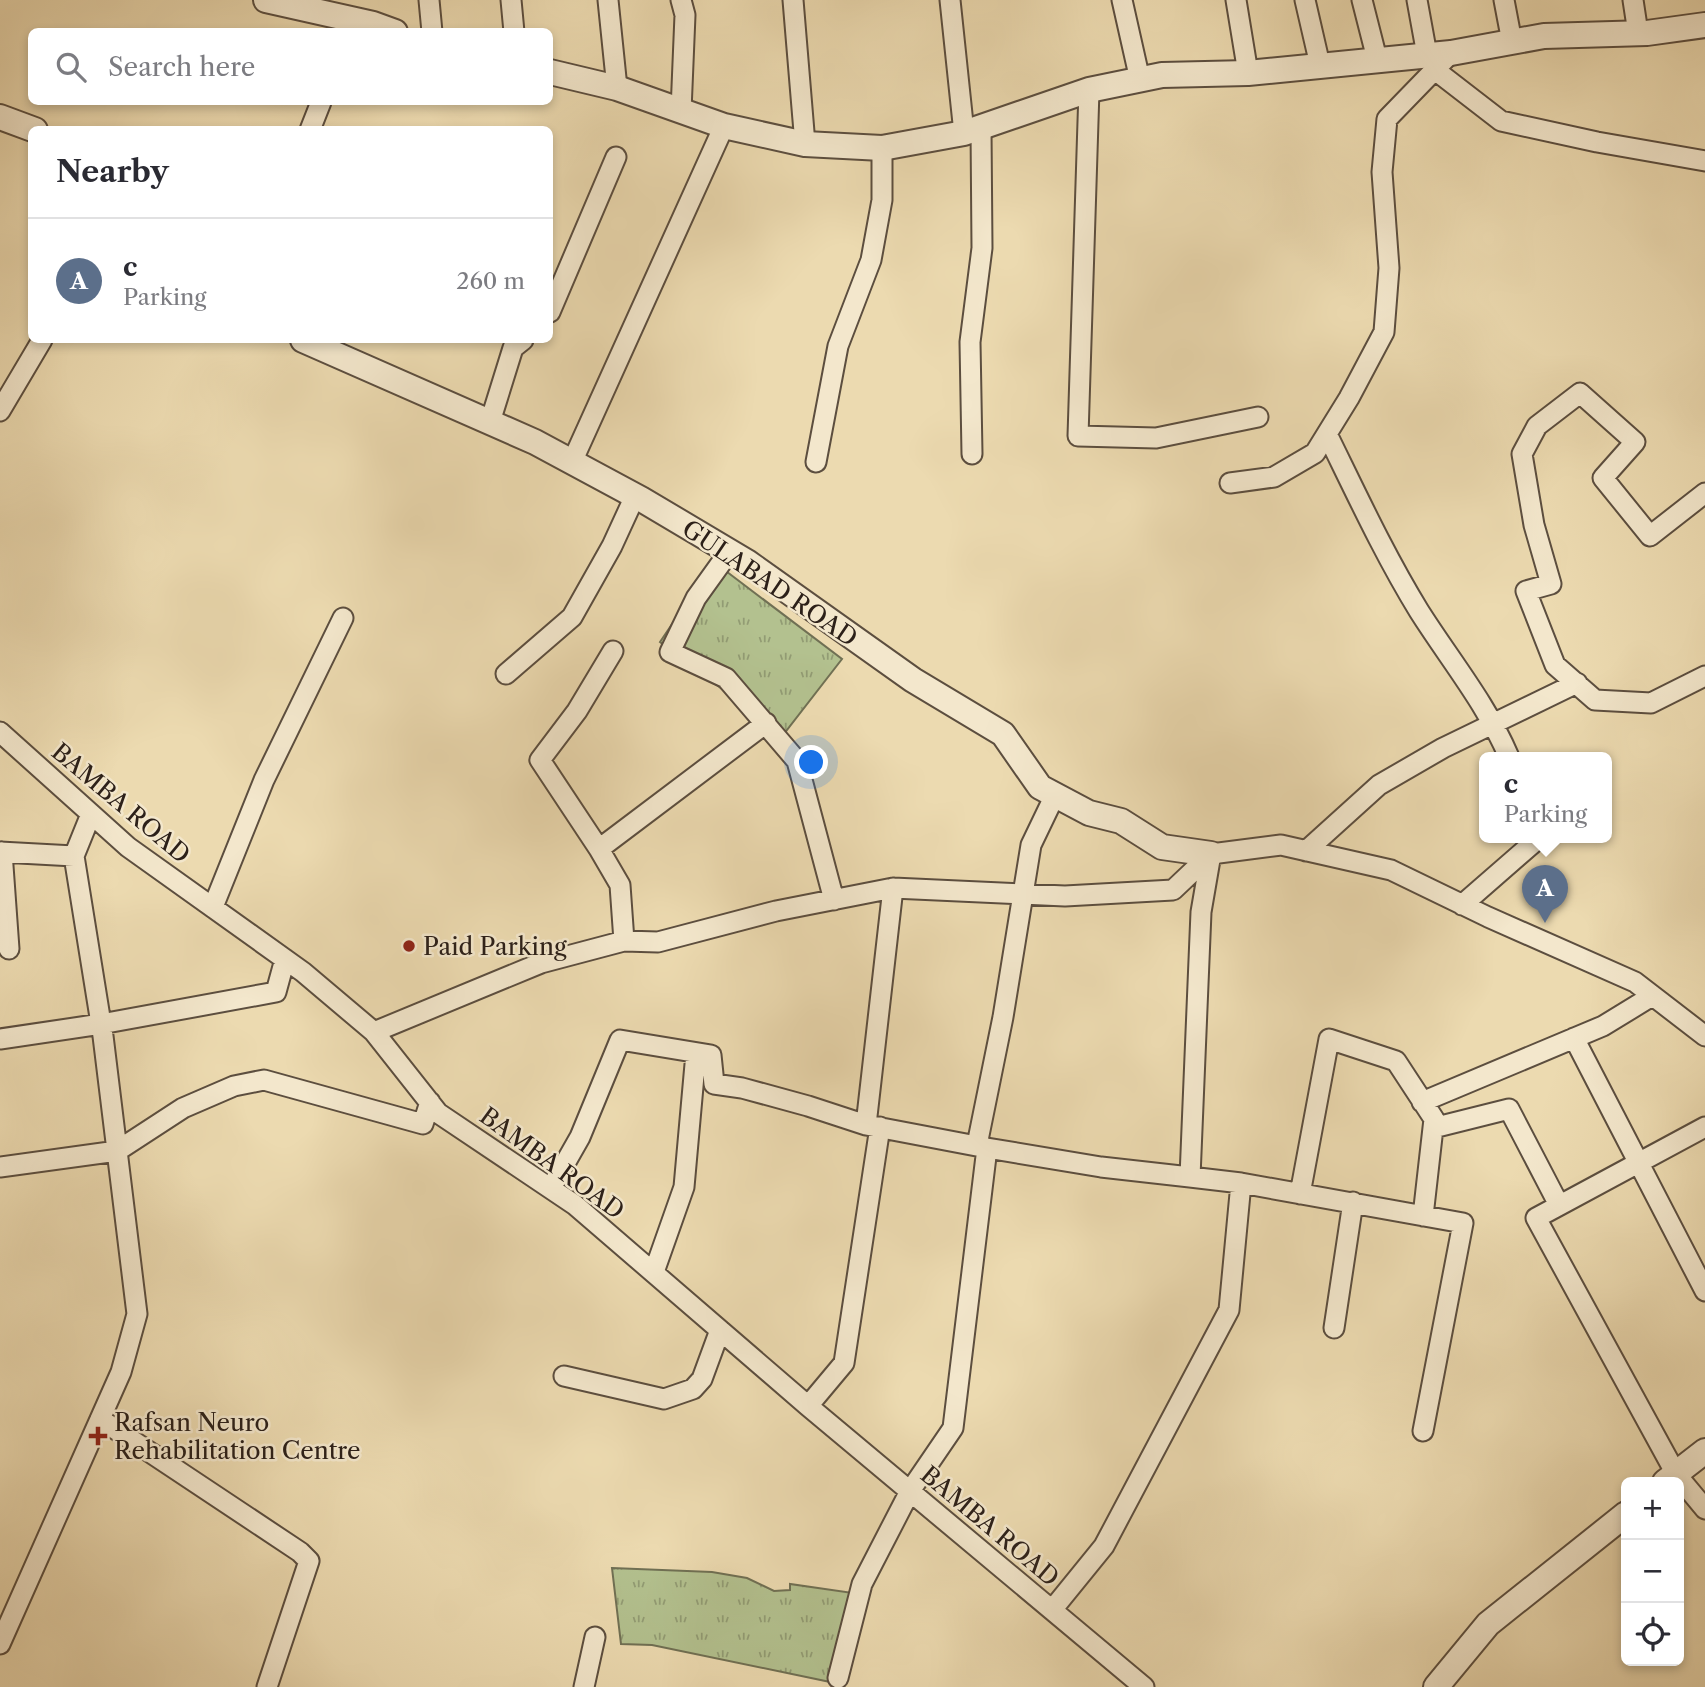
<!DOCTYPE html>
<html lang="en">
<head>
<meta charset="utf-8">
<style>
	body { margin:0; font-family:"Libre Caslon Text",serif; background:#f7f7f7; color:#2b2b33 }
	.controls { position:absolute; right:21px; bottom:21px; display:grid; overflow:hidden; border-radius:10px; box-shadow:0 4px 10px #0003 }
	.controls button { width:63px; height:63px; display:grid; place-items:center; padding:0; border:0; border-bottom:2px solid #e1e1e2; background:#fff; color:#2b2b33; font:35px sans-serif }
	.you { position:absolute; left:812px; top:763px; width:24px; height:24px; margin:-18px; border:5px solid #fff; border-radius:50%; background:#1a73e8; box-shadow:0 0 0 10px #1a73e833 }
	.badge { display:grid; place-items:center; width:46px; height:46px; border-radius:50%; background:#0b8043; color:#fff; font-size:23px; font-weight:700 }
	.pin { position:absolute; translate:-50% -58px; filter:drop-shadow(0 2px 4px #0008) }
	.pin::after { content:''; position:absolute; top:37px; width:24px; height:21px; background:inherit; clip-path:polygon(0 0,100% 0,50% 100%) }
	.popup { position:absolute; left:1479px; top:752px; width:133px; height:91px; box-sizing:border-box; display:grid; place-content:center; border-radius:10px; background:#fff; filter:drop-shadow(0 2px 5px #0005); font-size:23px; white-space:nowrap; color:#7c7c81 }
	.popup b { font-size:26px; color:#2b2b33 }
	.popup::after { content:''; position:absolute; left:50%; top:100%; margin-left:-14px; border:14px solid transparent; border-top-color:#fff }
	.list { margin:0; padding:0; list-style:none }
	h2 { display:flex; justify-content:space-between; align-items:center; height:91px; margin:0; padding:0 28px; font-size:30px }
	h2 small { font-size:23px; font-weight:400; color:#7c7c81 }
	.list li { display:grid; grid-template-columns:46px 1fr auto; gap:21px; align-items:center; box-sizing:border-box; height:126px; padding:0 28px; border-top:2px solid #e1e1e2 }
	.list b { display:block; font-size:26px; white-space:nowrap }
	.list p { margin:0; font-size:23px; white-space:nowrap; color:#7c7c81 }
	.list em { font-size:23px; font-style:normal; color:#7c7c81 }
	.icon { flex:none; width:38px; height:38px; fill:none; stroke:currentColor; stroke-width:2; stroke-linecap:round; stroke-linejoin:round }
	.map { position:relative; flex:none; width:1705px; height:1687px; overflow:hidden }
	.search { position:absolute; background:#fff; box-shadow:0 4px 10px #0003; left:28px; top:28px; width:525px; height:77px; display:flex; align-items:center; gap:18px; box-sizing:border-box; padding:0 24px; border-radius:10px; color:#7c7c81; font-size:26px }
	.panel { position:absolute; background:#fff; box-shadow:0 4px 10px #0003; left:28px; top:126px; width:525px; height:217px; border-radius:10px }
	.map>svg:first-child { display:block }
	.grass { fill:url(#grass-tufts); stroke:#707054; stroke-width:2 }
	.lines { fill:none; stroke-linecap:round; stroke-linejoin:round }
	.minor-casing { stroke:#5c4e3f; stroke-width:23 }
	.tertiary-casing { stroke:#5c4e3f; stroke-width:28 }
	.minor { stroke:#f3e7cc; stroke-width:19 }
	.tertiary { stroke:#f3e7cc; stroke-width:24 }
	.poi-dot { fill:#8f2418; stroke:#f3e7cc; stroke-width:2.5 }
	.labels { text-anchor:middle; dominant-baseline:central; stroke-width:5; stroke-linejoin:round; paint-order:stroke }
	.street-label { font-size:24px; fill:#2c2019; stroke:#f3e7cc }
	.poi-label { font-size:24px; fill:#2c2019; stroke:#f3e7cc; text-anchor:start }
</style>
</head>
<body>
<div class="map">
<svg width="1705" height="1687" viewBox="0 0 1705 1687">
	<defs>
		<pattern id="grass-tufts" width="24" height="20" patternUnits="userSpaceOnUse" patternTransform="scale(1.75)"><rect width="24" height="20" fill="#b3c18f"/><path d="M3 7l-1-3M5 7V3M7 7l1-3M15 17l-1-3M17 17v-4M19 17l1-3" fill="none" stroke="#929c74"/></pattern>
	</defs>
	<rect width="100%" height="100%" fill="#ecdab0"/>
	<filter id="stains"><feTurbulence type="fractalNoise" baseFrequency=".00286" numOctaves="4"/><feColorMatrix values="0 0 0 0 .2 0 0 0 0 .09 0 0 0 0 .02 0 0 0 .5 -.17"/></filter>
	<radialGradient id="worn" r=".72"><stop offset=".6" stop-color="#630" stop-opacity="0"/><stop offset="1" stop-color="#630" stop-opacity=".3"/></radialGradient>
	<path class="grass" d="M 714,562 L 842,659 L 783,735 L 660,642 Z
		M 612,1568 L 712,1572 L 747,1578 L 774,1591 L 790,1590 L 790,1584 L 853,1593 L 835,1683 L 652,1645 L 621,1644 Z"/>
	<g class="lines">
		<defs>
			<path id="minor" d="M 429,0 L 432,32
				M 511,0 L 514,32
				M 608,0 L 617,88
				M 793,0 L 805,144
				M 950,0 L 964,133
				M 1122,0 L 1140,80
				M 1236,0 L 1248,73
				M 1305,0 L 1320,65
				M 1362,0 L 1377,59
				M 1417,0 L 1427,55
				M 1504,0 L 1512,42
				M 1633,0 L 1638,33
				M 1435,70 L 1501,121 L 1597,142 L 1705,161
				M 1089,90 L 1078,436 L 1156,438 L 1258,417
				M 681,111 L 685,15 L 681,0
				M 310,130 L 321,102
				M 550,312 L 616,157
				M 0,411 L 42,340
				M 490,422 L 513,348 L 523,340
				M 1327,434 C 1356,493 1384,554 1419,611 C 1450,660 1486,703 1509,757
				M 972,454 L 970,342 L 982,248 L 981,129
				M 572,462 L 724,126
				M 816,462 L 838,346 L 871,260 L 882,200 L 882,148
				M 1230,483 L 1274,477 L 1315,453 L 1349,398 L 1384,332 L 1389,268 L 1382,172 L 1387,119 L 1451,53
				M 1705,493 L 1650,536 L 1603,478 L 1635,442 L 1580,393 L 1537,426 L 1522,454 L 1534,525 L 1551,584 L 1526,591 L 1555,665 L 1595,700 L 1651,703 L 1705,676
				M 729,552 L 696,598 L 670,652 L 726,678 L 797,761 L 834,900
				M 506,674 L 572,617 L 612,546 L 635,496
				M 0,732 L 128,847 L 303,972 L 374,1032 L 438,1113 L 575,1205 L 808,1406 L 1144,1687
				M 599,849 L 540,760 L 577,711 L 613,651
				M 1306,851 L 1379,785 L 1443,748 L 1577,683
				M 0,852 L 74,856
				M 2,852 L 9,949
				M 1462,905 L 1540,837
				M 213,907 L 264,780 L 343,618
				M 624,941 L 620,885 L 599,849 L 766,723
				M 374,1032 L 541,963 L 624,941 L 658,942 L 776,911 L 893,888 L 1065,896 L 1173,890 L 1211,854
				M 1574,1038 L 1705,1291
				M 0,1039 L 101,1024 L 276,992 L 285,959
				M 1422,1102 L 1603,1026 L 1652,996
				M 866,1125 L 893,888
				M 1705,1127 L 1536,1218 L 1676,1474 L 1705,1509
				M 1433,1128 L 1509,1109 L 1559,1205
				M 977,1145 L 1003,1017 L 1031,845 L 1055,795
				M 0,1167 L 117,1151 L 183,1108 L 234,1086 L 264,1080 L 423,1124 L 430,1102
				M 551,1188 L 580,1137 L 620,1040 L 711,1055 L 714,1084 L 742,1088 L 808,1106 L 866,1125 L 987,1148
				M 1300,1194 L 1329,1039 L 1396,1061 L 1434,1119 L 1423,1216
				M 654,1272 L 684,1187 L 696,1053
				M 1334,1328 L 1353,1202
				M 564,1376 L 664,1399 L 693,1389 L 702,1379 L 720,1330
				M 808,1406 L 844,1363 L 880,1127
				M 100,1419 L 300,1552 L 309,1561 L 267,1687
				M 1423,1431 L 1463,1223 L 1241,1183 L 1190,1177 L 1201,912 L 1211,854 L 1281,845 L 1391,870 L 1488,917 L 1635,982 L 1705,1036
				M 1052,1610 L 1104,1546 L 1229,1310 L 1241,1183
				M 0,1644 L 121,1372 L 137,1314 L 103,1036 L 74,856 L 91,814
				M 838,1678 L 862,1584 L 910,1491 L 953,1428 L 987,1148 L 1101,1167 L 1190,1177
				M 584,1687 L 595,1637"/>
			<path id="tertiary" d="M 266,0 L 373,24 L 395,32
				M 550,72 L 617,88 L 724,126 L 805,144 L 882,148 L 964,133 L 1089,90 L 1162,75 L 1248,73 L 1451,53 L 1544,36 L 1647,33 L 1705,25
				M 0,117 L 35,130
				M 303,340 L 535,442 L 641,499 L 747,562 L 913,680 L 1003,734 L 1040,787 L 1089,813 L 1121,821 L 1162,847 L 1211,854
				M 1665,1482 L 1705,1451
				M 1436,1687 L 1488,1624 L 1626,1514"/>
		</defs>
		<use href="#minor" class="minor-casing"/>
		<use href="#tertiary" class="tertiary-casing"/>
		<use href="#minor" class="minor"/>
		<use href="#tertiary" class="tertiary"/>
	</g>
	<g class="poi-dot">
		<circle cx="409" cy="946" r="7"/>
		<path d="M94.5 1425.5h7v7h7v7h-7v7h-7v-7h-7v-7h7z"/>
	</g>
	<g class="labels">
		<g class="street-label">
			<text transform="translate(770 583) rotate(34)">GULABAD ROAD</text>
			<text transform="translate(121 803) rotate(40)">BAMBA ROAD</text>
			<text transform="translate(552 1163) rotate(36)">BAMBA ROAD</text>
			<text transform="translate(990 1526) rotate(40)">BAMBA ROAD</text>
		</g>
		<g class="poi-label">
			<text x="423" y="946">Paid Parking</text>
			<text x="114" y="1422">Rafsan Neuro<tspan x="114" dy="28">Rehabilitation Centre</tspan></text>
		</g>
	</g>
	<rect width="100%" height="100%" filter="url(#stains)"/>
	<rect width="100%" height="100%" fill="url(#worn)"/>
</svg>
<div class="controls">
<button>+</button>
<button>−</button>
<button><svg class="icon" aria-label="locate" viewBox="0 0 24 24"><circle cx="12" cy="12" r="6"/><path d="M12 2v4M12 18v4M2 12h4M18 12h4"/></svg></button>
</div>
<div class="you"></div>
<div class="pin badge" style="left:1545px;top:923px;background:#5c6f8a">A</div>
<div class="popup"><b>c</b>Parking</div>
<div class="search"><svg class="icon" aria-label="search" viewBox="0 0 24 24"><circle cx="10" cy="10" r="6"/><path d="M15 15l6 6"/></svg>Search here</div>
<section class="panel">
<h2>Nearby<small></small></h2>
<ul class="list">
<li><span class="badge" style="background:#5c6f8a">A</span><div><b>c</b><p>Parking</p></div><em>260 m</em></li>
</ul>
</section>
</div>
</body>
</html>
